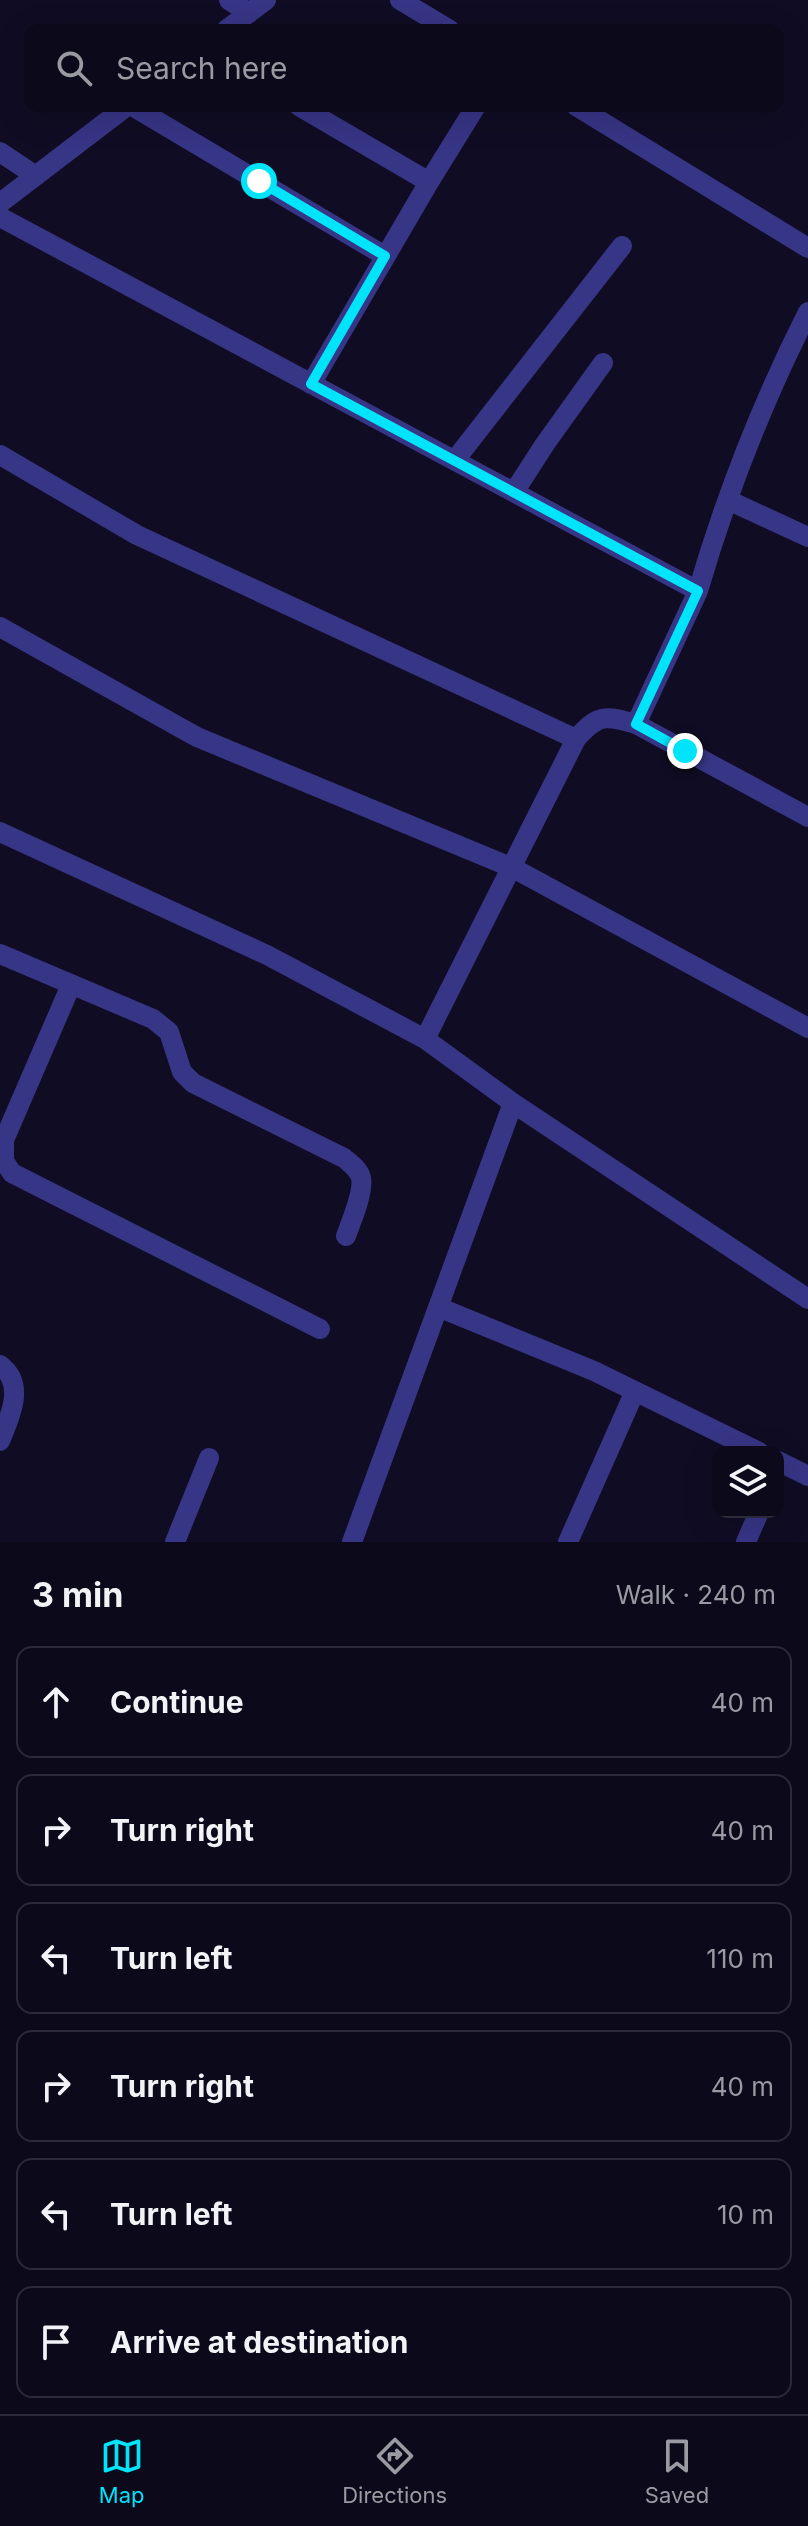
<!DOCTYPE html>
<html lang="en">
<head>
<meta charset="utf-8">
<style>
	body { margin:0; font-family:Inter,sans-serif; background:#1a1727; color:#f1f3f6 }
	.controls { position:absolute; right:24px; bottom:24px; display:grid; overflow:hidden; border-radius:16px; box-shadow:0 8px 32px #0002 }
	.controls button { width:72px; height:72px; display:grid; place-items:center; padding:0; border:0; border-bottom:2px solid #2c2a39; background:#0c091a; color:#f1f3f6; font:40px sans-serif }
	.stop { position:absolute; width:24px; height:24px; margin:-18px; border:6px solid #00e4fa; border-radius:50%; background:#fff }
	.stop.end { background:#00e4fa; border-color:#fff; box-shadow:0 2px 8px #0008 }
	.list { margin:0; padding:0; list-style:none }
	h2 { display:flex; justify-content:space-between; align-items:center; height:104px; margin:0; padding:0 32px; font-size:34px }
	h2 small { font-size:26px; font-weight:400; color:#9a9aa2 }
	.list li { display:grid; grid-template-columns:52px 1fr auto; gap:24px; align-items:center; box-sizing:border-box; height:112px; margin:0 16px 16px; padding:0 16px; border:2px solid #2c2a39; border-radius:16px }
	.list b { display:block; font-size:30px; white-space:nowrap }
	.list em { font-size:26px; font-style:normal; color:#9a9aa2 }
	.icon { flex:none; width:44px; height:44px; fill:none; stroke:currentColor; stroke-width:2; stroke-linecap:round; stroke-linejoin:round }
	.map { position:relative; flex:none; width:808px; height:1542px; overflow:hidden }
	.search { position:absolute; background:#0c091a; box-shadow:0 8px 32px #0002; left:24px; right:24px; top:24px; height:88px; display:flex; align-items:center; gap:20px; box-sizing:border-box; padding:0 28px; border-radius:16px; color:#9a9aa2; font-size:30px }
	.sheet { height:872px; background:#0c091a }
	nav { display:flex; justify-content:space-around; align-items:center; box-sizing:border-box; height:112px; border-top:2px solid #2c2a39; background:#0c091a; font-size:22px; color:#9a9aa2 }
	nav a { display:grid; justify-items:center; gap:4px }
	nav .on { color:#00e4fa }
	.map>svg:first-child { display:block }
	.lines { fill:none; stroke-linecap:round; stroke-linejoin:round }
	.minor { stroke:#373585; stroke-width:20 }
	.route { stroke:#00e4fa; stroke-width:10 }
</style>
</head>
<body>
<div class="map">
<svg width="808" height="1542" viewBox="0 0 808 1542">
	<rect width="100%" height="100%" fill="#100c23"/>
	<g class="lines">
		<path class="minor" d="M 229,0 L 249,13
			M 400,0 L 450,30
			M 226,30 L 266,0
			M 132,106 L 385,256
			M 299,106 L 429,182
			M 576,106 L 808,248
			M 0,152 L 36,176
			M 0,203 L 127,106
			M 0,217 L 698,591 L 636,724 C 605,715 598,714 576,739 L 425,1039 L 513,1103 L 352,1542
			M 311,384 L 429,182 L 476,106
			M 0,455 L 137,535 L 576,739
			M 455,460 L 622,246
			M 514,492 L 545,444 L 603,363
			M 728,500 L 808,537
			M 698,591 C 726,495 763,401 808,312
			M 0,627 L 197,737 L 513,868 L 808,1028
			M 636,724 L 808,817
			M 0,832 L 267,955 L 425,1039
			M 0,954 L 153,1019 L 169,1032 L 182,1072 L 193,1083 L 344,1158 C 351,1164 359,1169 361,1178 C 364,1192 351,1222 346,1236
			M 71,985 L 4,1140 L 4,1161 L 12,1173 L 320,1329
			M 513,1103 L 808,1299
			M 438,1307 L 594,1371 L 759,1452
			M 0,1365 C 26,1384 10,1417 0,1441
			M 778,1461 L 808,1476
			M 175,1542 L 209,1458
			M 568,1542 L 635,1391
			M 746,1542 L 759,1512"/>
	</g>
	<g class="lines">
		<path class="route" d="M 259,181 L 385,256 L 311,384 L 698,591 L 636,724 L 685,751"/>
	</g>
</svg>
<div class="controls">
<button><svg class="icon" aria-label="layers" viewBox="0 0 24 24"><path d="M12 4l9 5-9 5-9-5zM3 14l9 5 9-5"/></svg></button>
</div>
<div class="stop" style="left:259px;top:181px"></div>
<div class="stop end" style="left:685px;top:751px"></div>
<div class="search"><svg class="icon" aria-label="search" viewBox="0 0 24 24"><circle cx="10" cy="10" r="6"/><path d="M15 15l6 6"/></svg>Search here</div>
</div>
<section class="sheet">
<h2>3 min<small>Walk · 240 m</small></h2>
<ul class="list">
<li><svg class="icon" aria-label="ahead" viewBox="0 0 24 24"><path d="M12 20V5M6 11l6-6 6 6"/></svg><div><b>Continue</b></div><em>40 m</em></li>
<li><svg class="icon" aria-label="right" viewBox="0 0 24 24"><path d="M7 20v-9h11M14 6l5 5-5 5"/></svg><div><b>Turn right</b></div><em>40 m</em></li>
<li><svg class="icon" aria-label="left" viewBox="0 0 24 24"><path d="M17 20v-9H6M10 6l-5 5 5 5"/></svg><div><b>Turn left</b></div><em>110 m</em></li>
<li><svg class="icon" aria-label="right" viewBox="0 0 24 24"><path d="M7 20v-9h11M14 6l5 5-5 5"/></svg><div><b>Turn right</b></div><em>40 m</em></li>
<li><svg class="icon" aria-label="left" viewBox="0 0 24 24"><path d="M17 20v-9H6M10 6l-5 5 5 5"/></svg><div><b>Turn left</b></div><em>10 m</em></li>
<li><svg class="icon" aria-label="arrive" viewBox="0 0 24 24"><path d="M6 21V4h12l-3 4 3 4H6"/></svg><div><b>Arrive at destination</b></div></li>
</ul>
</section>
<nav>
<a class="on"><svg class="icon" aria-label="map" viewBox="0 0 24 24"><path d="M3 6l6-2 6 2 6-2v14l-6 2-6-2-6 2zM9 4v14M15 6v14"/></svg>Map</a>
<a><svg class="icon" aria-label="directions" viewBox="0 0 24 24"><path d="M12 3l9 9-9 9-9-9zM9 14v-3h6M13 9l2 2-2 2"/></svg>Directions</a>
<a><svg class="icon" aria-label="saved" viewBox="0 0 24 24"><path d="M7 4h10v16l-5-4-5 4z"/></svg>Saved</a>
</nav>
</body>
</html>
